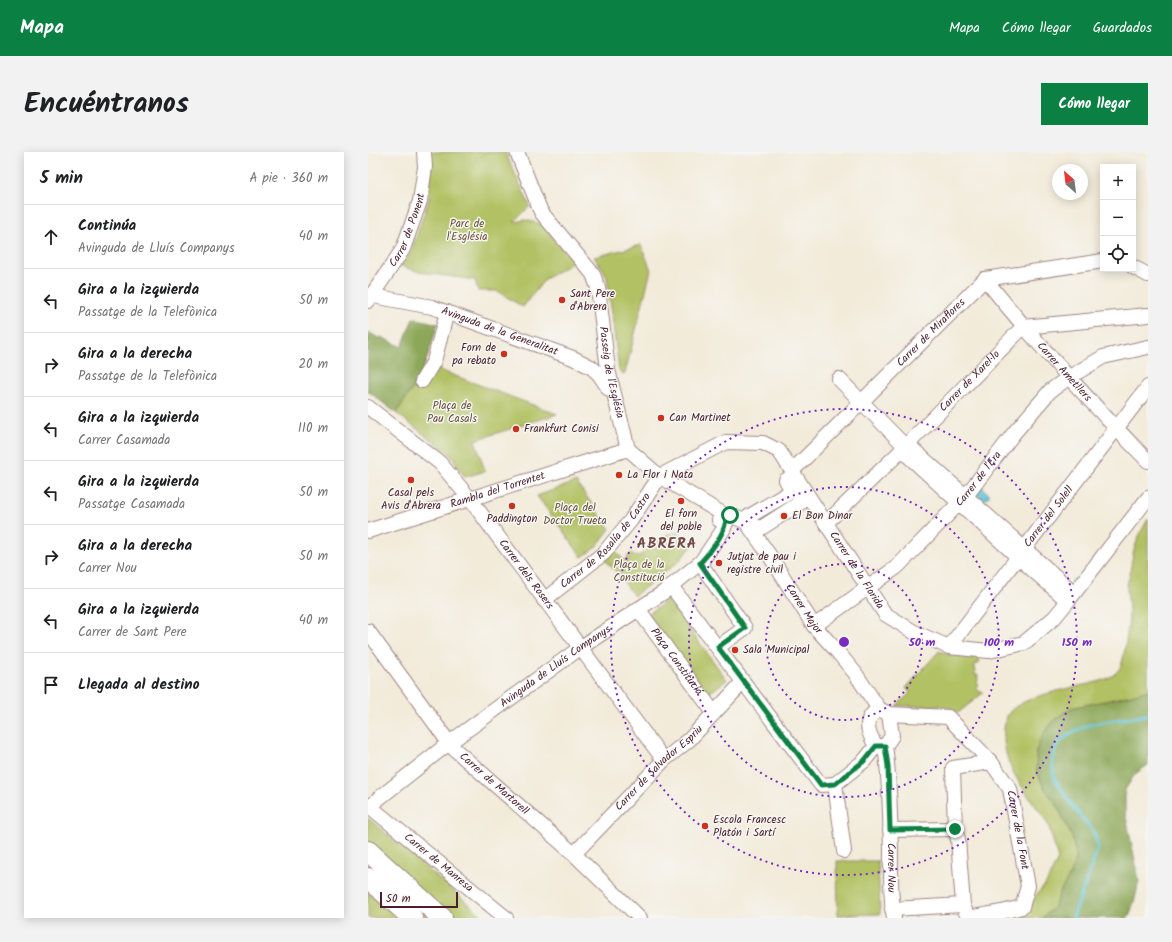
<!DOCTYPE html>
<html lang="es">
<head>
<meta charset="utf-8">
<style>
	body { margin:0; font-family:Kalam,sans-serif; background:#f2f2f2; color:#202124 }
	.controls { position:absolute; right:12px; top:12px; display:grid; overflow:hidden; border-radius:0px; box-shadow:0 2px 10px #0003 }
	.controls button { width:36px; height:36px; display:grid; place-items:center; padding:0; border:0; border-bottom:1px solid #e0e0e0; background:#fff; color:#202124; font:20px sans-serif }
	.compass { position:absolute; left:684px; top:12px; width:36px; height:36px; border-radius:50%; background:#fff; box-shadow:0 2px 10px #0003; rotate:332deg }
	.scale { position:absolute; left:12px; bottom:10px; width:78px; box-sizing:border-box; padding-left:4px; border:2px solid #4a1f2b; border-top:0; font-size:11px; line-height:14px; white-space:nowrap; color:#4a1f2b; -webkit-text-stroke:3px #f6f6f2; paint-order:stroke }
	.stop { position:absolute; width:12px; height:12px; margin:-9px; border:3px solid #0b8043; border-radius:50%; background:#fff }
	.stop.end { background:#0b8043; border-color:#fff; box-shadow:0 1px 4px #0008 }
	.list { margin:0; padding:0; list-style:none }
	h2 { display:flex; justify-content:space-between; align-items:center; height:52px; margin:0; padding:0 16px; font-size:17px }
	h2 small { font-size:13px; font-weight:400; color:#757577 }
	.list li { display:grid; grid-template-columns:26px 1fr auto; gap:12px; align-items:center; box-sizing:border-box; height:64px; padding:0 16px; border-top:1px solid #e0e0e0 }
	.list b { display:block; font-size:15px; white-space:nowrap }
	.list p { margin:0; font-size:13px; white-space:nowrap; color:#757577 }
	.list em { font-size:13px; font-style:normal; color:#757577 }
	.icon { flex:none; width:22px; height:22px; fill:none; stroke:currentColor; stroke-width:2; stroke-linecap:round; stroke-linejoin:round }
	.map { position:relative; flex:none; width:780px; height:766px; overflow:hidden; border-radius:0px }
	header { display:flex; align-items:center; gap:24px; box-sizing:border-box; height:56px; padding:0 20px; background:#0b8043; color:#fff }
	header strong { font-size:19px }
	nav { display:flex; gap:22px; margin-inline-start:auto; font-size:14px }
	.intro { display:flex; align-items:center; justify-content:space-between; box-sizing:border-box; height:96px; padding:0 24px }
	h1 { margin:0; font-size:28px }
	.button { padding:10px 18px; border-radius:0px; background:#0b8043; color:#fff; font-size:14px; font-weight:700 }
	main { display:flex; gap:24px; padding:0 24px }
	aside { flex:1; background:#fff; border-radius:0px; box-shadow:0 2px 10px #0003 }
	.map>svg:first-child { display:block }
	.green { fill:#b2c163; stroke:#7e7047 }
	.forest { fill:#8da759; stroke:#6c6342 }
	.water { fill:#5cc6d7; stroke:#537281 }
	.lines { fill:none; stroke-linecap:round; stroke-linejoin:round }
	.stream { stroke:#5cc6d7; stroke-width:3 }
	.minor-casing { stroke:#9e8582; stroke-width:16 }
	.highway-casing { stroke:#9e8582; stroke-width:22 }
	.minor { stroke:#fff; stroke-width:14 }
	.highway { stroke:#fff; stroke-width:20 }
	.route { stroke:#0b8043; stroke-width:5 }
	.ring { fill:none; stroke:#7b2cbf; stroke-width:2; stroke-dasharray:2 4 }
	.poi-dot { fill:#c8321e; stroke:#f6f6f2; stroke-width:1.5 }
	.labels { text-anchor:middle; dominant-baseline:central; stroke-width:3; stroke-linejoin:round; paint-order:stroke }
	.park-label { font-size:11px; fill:#69503c; stroke:#f6f6f2 }
	.street-label { font-size:11px; fill:#4a1f2b; stroke:#f6f6f2 }
	.poi-label { font-size:11px; fill:#4a1f2b; stroke:#f6f6f2; text-anchor:start }
	.district-label { font-size:15px; font-weight:bold; letter-spacing:1px; fill:#764b4b; stroke:#f6f6f2 }
	.centre { fill:#7b2cbf; stroke:#f6f6f2; stroke-width:2 }
	.ring-label { font-size:12px; text-anchor:middle; font-weight:bold; fill:#7b2cbf; stroke:#f6f6f2; stroke-width:3; stroke-linejoin:round; paint-order:stroke }
</style>
</head>
<body>
<header>
<strong>Mapa</strong>
<nav><a>Mapa</a><a>Cómo llegar</a><a>Guardados</a></nav>
</header>
<div class="intro"><h1>Encuéntranos</h1><a class="button">Cómo llegar</a></div>
<main>
<aside>
<h2>5 min<small>A pie · 360 m</small></h2>
<ul class="list">
<li><svg class="icon" aria-label="ahead" viewBox="0 0 24 24"><path d="M12 20V5M6 11l6-6 6 6"/></svg><div><b>Continúa</b><p>Avinguda de Lluís Companys</p></div><em>40 m</em></li>
<li><svg class="icon" aria-label="left" viewBox="0 0 24 24"><path d="M17 20v-9H6M10 6l-5 5 5 5"/></svg><div><b>Gira a la izquierda</b><p>Passatge de la Telefònica</p></div><em>50 m</em></li>
<li><svg class="icon" aria-label="right" viewBox="0 0 24 24"><path d="M7 20v-9h11M14 6l5 5-5 5"/></svg><div><b>Gira a la derecha</b><p>Passatge de la Telefònica</p></div><em>20 m</em></li>
<li><svg class="icon" aria-label="left" viewBox="0 0 24 24"><path d="M17 20v-9H6M10 6l-5 5 5 5"/></svg><div><b>Gira a la izquierda</b><p>Carrer Casamada</p></div><em>110 m</em></li>
<li><svg class="icon" aria-label="left" viewBox="0 0 24 24"><path d="M17 20v-9H6M10 6l-5 5 5 5"/></svg><div><b>Gira a la izquierda</b><p>Passatge Casamada</p></div><em>50 m</em></li>
<li><svg class="icon" aria-label="right" viewBox="0 0 24 24"><path d="M7 20v-9h11M14 6l5 5-5 5"/></svg><div><b>Gira a la derecha</b><p>Carrer Nou</p></div><em>50 m</em></li>
<li><svg class="icon" aria-label="left" viewBox="0 0 24 24"><path d="M17 20v-9H6M10 6l-5 5 5 5"/></svg><div><b>Gira a la izquierda</b><p>Carrer de Sant Pere</p></div><em>40 m</em></li>
<li><svg class="icon" aria-label="arrive" viewBox="0 0 24 24"><path d="M6 21V4h12l-3 4 3 4H6"/></svg><div><b>Llegada al destino</b></div></li>
</ul>
</aside>
<div class="map">
<svg width="780" height="766" viewBox="0 0 780 766">
	<rect width="100%" height="100%" fill="#f6f6f2"/>
	<filter id="ink" filterUnits="userSpaceOnUse"><feTurbulence type="fractalNoise" baseFrequency=".025" numOctaves="2"/><feDisplacementMap in="SourceGraphic" scale="8" xChannelSelector="R" yChannelSelector="G"/><feConvolveMatrix kernelMatrix="1 2 1 2 8 2 1 2 1" color-interpolation-filters="sRGB"/></filter>
	<filter id="wash" filterUnits="userSpaceOnUse"><feTurbulence type="fractalNoise" baseFrequency=".012" numOctaves="4" result="noise"/><feDisplacementMap in="SourceGraphic" scale="16" xChannelSelector="R" yChannelSelector="G"/><feGaussianBlur stdDeviation="0.9" result="paint"/><feColorMatrix in="noise" values="0 0 0 0 0 0 0 0 0 0 0 0 0 0 0 0 0 1.4 0 .05"/><feComposite in="paint" operator="in"/></filter>
	<g filter="url(#wash)">
		<rect width="100%" height="100%" fill="#f3ebda"/>
		<path class="green" d="M 60,0 L 137,0 L 162,54 L 146,70 L 157,68 L 178,73 L 185,87 L 207,109 L 177,127 L 155,155 L 129,139 L 110,139 L 107,128 L 51,120 L 33,114 L 43,100 L 61,47 L 62,16 Z
			M 273,93 L 283,118 L 257,221 L 254,222 L 251,218 L 239,126 L 236,119 L 226,105 Z
			M 66,216 L 189,262 L 107,288 L 117,319 L 97,325 L 82,302 L 28,261 L 50,228 Z
			M 208,330 L 242,377 L 228,395 L 214,405 L 169,344 Z
			M 780,367 L 780,538 L 760,544 L 703,556 L 668,599 L 669,619 L 676,636 L 688,651 L 704,685 L 708,703 L 703,722 L 693,738 L 686,755 L 674,766 L 648,766 L 678,732 L 690,707 C 686,695 684,680 678,669 C 664,647 641,623 637,596 C 635,586 635,569 641,561 C 652,546 693,538 711,534 C 724,531 744,529 752,516 C 756,510 762,465 761,457 C 761,450 759,443 759,436 C 759,431 761,426 762,421 C 765,397 768,388 780,367 Z
			M 308,380 L 326,392 L 309,411 L 266,444 L 251,423 L 237,408 L 246,397 L 256,409 L 263,401 L 266,403 L 271,404 L 301,381 L 305,383 Z
			M 300,448 L 359,528 L 337,544 L 280,462 Z
			M 571,499 L 579,502 L 610,504 L 611,512 L 607,512 L 607,523 L 610,523 L 609,538 L 615,541 L 590,561 L 583,556 L 570,554 L 528,554 L 542,541 L 538,536 Z
			M 0,666 L 117,766 L 0,766 Z
			M 469,709 L 510,709 L 512,762 L 470,763 Z"/>
		<path class="forest" d="M 45,166 L 70,172 L 57,212 L 50,228 L 28,261 L 0,239 L 0,180 L 12,187 L 13,185 L 34,195 Z
			M 780,538 L 780,613 L 767,622 L 757,638 L 757,660 L 771,728 L 767,747 L 761,764 L 760,766 L 674,766 L 686,755 L 693,738 L 703,722 L 708,703 L 704,685 L 688,651 L 676,636 L 669,619 L 668,599 L 675,582 L 688,566 L 703,556 L 760,544 Z"/>
		<path class="water" d="M 614,334 L 616,336 L 616,338 L 622,343 L 617,348 L 608,342 Z"/>
		<g class="lines">
			<path class="stream" d="M 705,766 L 730,696 L 726,680 L 705,655 L 686,626 L 684,608 L 689,592 L 703,581 L 718,574 L 735,570 L 780,563"/>
		</g>
	</g>
	<g filter="url(#ink)">
		<g class="lines">
			<defs>
				<g id="minor">
					<path id="s1" d="M 149,0 L 173,60 L 225,122 L 230,136 L 240,218 L 260,297 L 290,323 L 358,364"/>
					<path d="M 765,115 L 780,123"/>
					<path id="s2" d="M 617,127 C 668,191 723,251 780,309"/>
					<path id="s3" d="M 0,143 L 64,155 L 205,206 L 223,215 L 231,222 L 241,237"/>
					<path id="s4" d="M 0,149 L 35,97 L 52,49 L 57,15 L 56,0"/>
					<path d="M 471,227 L 534,291"/>
					<path d="M 54,229 L 66,209 L 79,160"/>
					<path id="s5" d="M 0,255 L 72,311 L 102,347 L 296,608"/>
					<path id="s6" d="M 424,319 L 617,127 L 735,109"/>
					<path d="M 422,326 L 435,349 L 390,378 L 380,365 L 424,339 L 418,328 Z"/>
					<path id="s7" d="M 351,368 L 362,363 L 378,370 L 402,404 L 446,474 L 468,498 L 487,521 L 511,557"/>
					<path id="s8" d="M 458,371 L 534,298 L 655,175 L 780,163"/>
					<path id="s9" d="M 0,379 L 260,297"/>
					<path d="M 332,411 L 377,476 L 350,495"/>
					<path d="M 303,434 L 453,633 L 467,632"/>
					<path id="s10" d="M 176,448 L 236,401 L 263,368 L 292,324 L 358,290 L 395,291 L 411,299 L 517,462 L 546,480 L 581,495 L 621,499 L 656,491 L 686,466 L 700,449 L 780,346"/>
					<path d="M 700,449 L 650,405 L 534,298 L 534,291 L 539,292 L 706,441"/>
					<path id="s11" d="M 270,457 L 346,561"/>
					<path id="s12" d="M 446,474 L 529,415 L 598,344 L 646,281 L 682,239 L 700,226 L 735,205 L 780,195"/>
					<path id="s13" d="M 0,479 L 84,595 L 206,702 L 272,766"/>
					<path id="s14" d="M 581,495 L 780,235"/>
					<path d="M 511,557 L 521,562 L 524,584 L 517,594 L 508,594 C 500,581 494,567 511,557 Z"/>
					<path id="s15" d="M 521,562 L 580,565 L 623,610 L 642,637 L 660,734 L 654,755 L 634,760 L 600,766 L 595,753 L 590,687 L 587,677 L 585,616 L 623,610"/>
					<path id="s16" d="M 517,594 C 522,628 522,664 523,698 C 523,721 522,744 526,766"/>
					<path d="M 467,632 L 476,699"/>
					<path d="M 467,632 L 496,609 L 508,594"/>
					<path id="s17" d="M 0,653 L 138,766"/>
					<path id="s18" d="M 3,656 L 10,647 L 81,591 L 212,496 L 296,440 L 333,410 L 355,378 L 358,371 L 358,364"/>
					<path d="M 522,678 L 587,677"/>
					<path id="s19" d="M 206,702 L 296,608 L 321,588 L 375,530"/>
					<path d="M 524,757 L 595,753"/>
				</g>
				<path id="highway" d="M 0,699 L 74,766
					M 0,726 L 44,766"/>
			</defs>
			<use href="#minor" class="minor-casing"/>
			<use href="#highway" class="highway-casing"/>
			<use href="#minor" class="minor"/>
			<use href="#highway" class="highway"/>
		</g>
	</g>
	<g class="lines" filter="url(#ink)">
		<path class="route" d="M 362,363 L 358,364 C 359,379 343,399 332,411 L 377,476 L 350,495 L 453,633 L 467,632 L 496,609 L 508,594 L 517,594 L 520,614 L 522,678 L 587,677"/>
	</g>
	<g class="ring">
		<circle cx="476" cy="490" r="78"/>
		<circle cx="476" cy="490" r="155"/>
		<circle cx="476" cy="490" r="233"/>
	</g>
	<g class="poi-dot">
		<circle cx="194" cy="148" r="4"/>
		<circle cx="136" cy="202" r="4"/>
		<circle cx="293" cy="266" r="4"/>
		<circle cx="148" cy="277" r="4"/>
		<circle cx="251" cy="323" r="4"/>
		<circle cx="43" cy="328" r="4"/>
		<circle cx="313" cy="349" r="4"/>
		<circle cx="144" cy="354" r="4"/>
		<circle cx="416" cy="364" r="4"/>
		<circle cx="351" cy="411" r="4"/>
		<circle cx="367" cy="498" r="4"/>
		<circle cx="337" cy="674" r="4"/>
	</g>
	<g class="labels">
		<g class="park-label">
			<text x="99" y="72">Parc de<tspan x="99" dy="13">l'Església</tspan></text>
			<text x="84" y="254">Plaça de<tspan x="84" dy="13">Pau Casals</tspan></text>
			<text x="207" y="356">Plaça del<tspan x="207" dy="13">Doctor Trueta</tspan></text>
			<text x="271" y="413">Plaça de la<tspan x="271" dy="13">Constitució</tspan></text>
		</g>
		<g class="street-label">
			<text stroke="none"><textPath href="#s4" startOffset="82">Carrer de Ponent</textPath></text>
			<text stroke="none"><textPath href="#s3" startOffset="137">Avinguda de la Generalitat</textPath></text>
			<text stroke="none"><textPath href="#s6" startOffset="196">Carrer de Miraflores</textPath></text>
			<text stroke="none"><textPath href="#s1" startOffset="246">Passeig de l'Església</textPath></text>
			<text stroke="none"><textPath href="#s2" startOffset="122">Carrer Ametllers</textPath></text>
			<text stroke="none"><textPath href="#s8" startOffset="202">Carrer de Xarel·lo</textPath></text>
			<text stroke="none"><textPath href="#s12" startOffset="222">Carrer de l'Era</textPath></text>
			<text stroke="none"><textPath href="#s9" startOffset="136">Rambla del Torrentet</textPath></text>
			<text stroke="none"><textPath href="#s14" startOffset="164">Carrer del Solell</textPath></text>
			<text stroke="none"><textPath href="#s10" startOffset="86">Carrer de Rosalía de Castro</textPath></text>
			<text stroke="none"><textPath href="#s10" startOffset="443">Carrer de la Florida</textPath></text>
			<text stroke="none"><textPath href="#s5" startOffset="232">Carrer dels Rosers</textPath></text>
			<text stroke="none"><textPath href="#s7" startOffset="134">Carrer Major</textPath></text>
			<text stroke="none"><textPath href="#s11" startOffset="65">Plaça Constitució</textPath></text>
			<text stroke="none"><textPath href="#s18" startOffset="233">Avinguda de Lluís Companys</textPath></text>
			<text stroke="none"><textPath href="#s19" startOffset="121">Carrer de Salvador Espriu</textPath></text>
			<text stroke="none"><textPath href="#s13" startOffset="199">Carrer de Martorell</textPath></text>
			<text stroke="none"><textPath href="#s15" startOffset="196">Carrer de la Font</textPath></text>
			<text stroke="none"><textPath href="#s17" startOffset="91">Carrer de Manresa</textPath></text>
			<text stroke="none"><textPath href="#s16" startOffset="122">Carrer Nou</textPath></text>
		</g>
		<g class="poi-label">
			<text x="202" y="142">Sant Pere<tspan x="202" dy="13">d'Abrera</tspan></text>
			<text x="128" y="196" text-anchor="end">Forn de<tspan x="128" dy="13">pa rebato</tspan></text>
			<text x="301" y="266">Can Martinet</text>
			<text x="156" y="277">Frankfurt Conisi</text>
			<text x="259" y="323">La Flor i Nata</text>
			<text x="43" y="341" text-anchor="middle">Casal pels<tspan x="43" dy="13">Avis d'Abrera</tspan></text>
			<text x="313" y="362" text-anchor="middle">El forn<tspan x="313" dy="13">del poble</tspan></text>
			<text x="424" y="364">El Bon Dinar</text>
			<text x="144" y="367" text-anchor="middle">Paddington</text>
			<text x="359" y="405">Jutjat de pau i<tspan x="359" dy="13">registre civil</tspan></text>
			<text x="375" y="498">Sala Municipal</text>
			<text x="345" y="668">Escola Francesc<tspan x="345" dy="13">Platón i Sartí</tspan></text>
		</g>
		<g class="district-label">
			<text x="299" y="392">ABRERA</text>
		</g>
	</g>
	<circle cx="476" cy="490" r="6" class="centre"/>
	<g class="ring-label">
		<text x="554" y="494">50 m</text>
		<text x="631" y="494">100 m</text>
		<text x="709" y="494">150 m</text>
	</g>
</svg>
<div class="controls">
<button>+</button>
<button>−</button>
<button><svg class="icon" aria-label="locate" viewBox="0 0 24 24"><circle cx="12" cy="12" r="6"/><path d="M12 2v4M12 18v4M2 12h4M18 12h4"/></svg></button>
</div>
<svg class="compass" viewBox="-18 -18 36 36"><path d="M0-13l5 13h-10z" fill="#e53935"/><path d="M0 13l5-13h-10z" fill="#757577"/></svg>
<div class="scale">50 m</div>
<div class="stop" style="left:362px;top:363px"></div>
<div class="stop end" style="left:587px;top:677px"></div>
</div>
</main>
</body>
</html>
